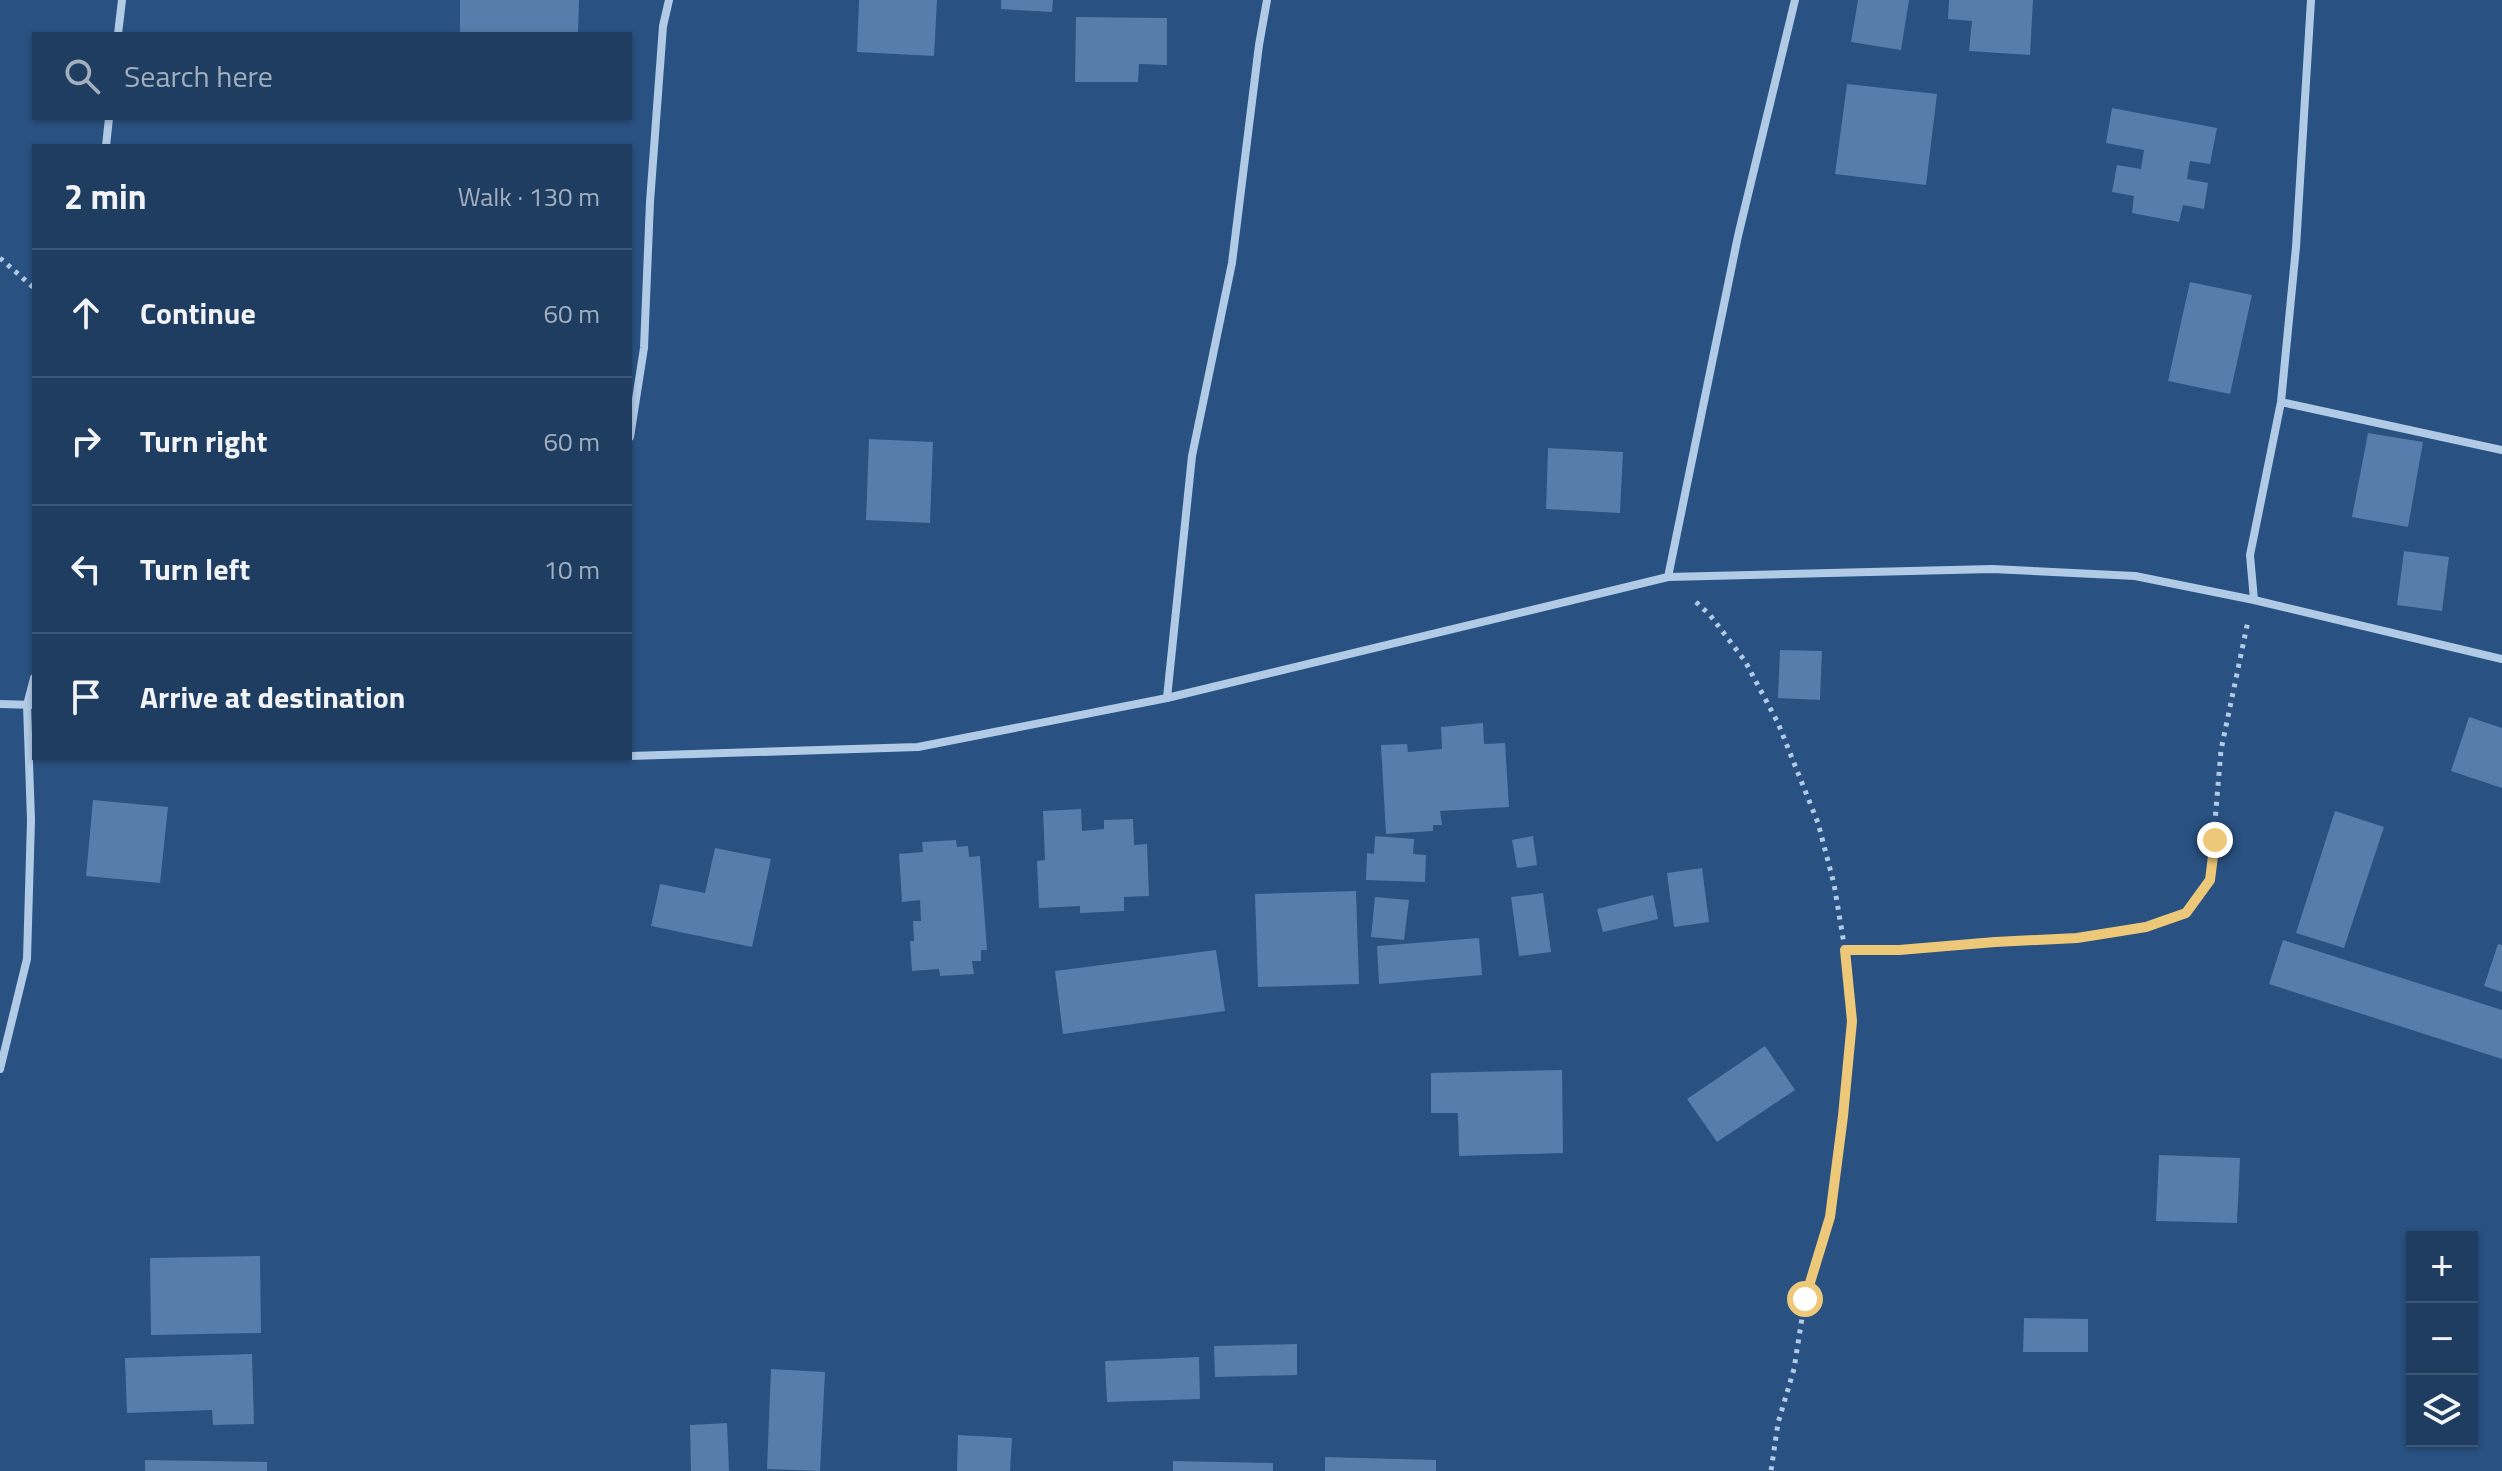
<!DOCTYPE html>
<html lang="en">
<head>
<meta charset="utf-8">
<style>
	body { margin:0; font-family:"Titillium Web",sans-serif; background:#2c486a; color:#f1f3f6 }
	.controls { position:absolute; right:24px; bottom:24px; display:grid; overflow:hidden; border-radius:0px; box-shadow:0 2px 6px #0004 }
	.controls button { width:72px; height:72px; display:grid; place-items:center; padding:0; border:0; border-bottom:2px solid #3c5676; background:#1f3d61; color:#f1f3f6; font:40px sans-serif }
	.stop { position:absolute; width:24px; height:24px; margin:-18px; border:6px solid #edc878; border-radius:50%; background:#fff }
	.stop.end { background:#edc878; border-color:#fff; box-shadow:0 2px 8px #0008 }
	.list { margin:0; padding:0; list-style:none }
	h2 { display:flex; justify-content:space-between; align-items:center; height:104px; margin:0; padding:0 32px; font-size:34px }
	h2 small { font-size:26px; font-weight:400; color:#a1aebd }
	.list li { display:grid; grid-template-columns:52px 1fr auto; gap:24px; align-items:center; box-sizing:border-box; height:128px; padding:0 32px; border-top:2px solid #3c5676 }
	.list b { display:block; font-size:30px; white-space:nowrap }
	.list em { font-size:26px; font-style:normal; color:#a1aebd }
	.icon { flex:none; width:44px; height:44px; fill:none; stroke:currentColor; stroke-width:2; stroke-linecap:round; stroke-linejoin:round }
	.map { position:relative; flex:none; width:2502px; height:1471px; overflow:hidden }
	.search { position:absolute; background:#1f3d61; box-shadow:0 2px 6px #0004; left:32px; top:32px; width:600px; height:88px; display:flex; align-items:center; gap:20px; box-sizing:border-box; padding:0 28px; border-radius:0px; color:#a1aebd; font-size:30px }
	.panel { position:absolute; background:#1f3d61; box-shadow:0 2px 6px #0004; left:32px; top:144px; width:600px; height:616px; border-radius:0px }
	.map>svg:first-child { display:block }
	.building { fill:#567dab }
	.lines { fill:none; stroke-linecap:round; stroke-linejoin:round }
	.path { stroke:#b1cae6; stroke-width:5; stroke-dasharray:4 6; stroke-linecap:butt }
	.street { stroke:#b1cae6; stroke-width:8 }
	.route { stroke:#edc878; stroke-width:10 }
</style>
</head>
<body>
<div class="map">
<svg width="2502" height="1471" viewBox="0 0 2502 1471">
	<rect width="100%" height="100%" fill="#295181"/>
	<path class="building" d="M 460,0 L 579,0 L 578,34 L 460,34 Z
		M 859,0 L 937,0 L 934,56 L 857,52 Z
		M 1001,0 L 1053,0 L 1052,12 L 1001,9 Z
		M 1858,0 L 1909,0 L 1901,50 L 1851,42 Z
		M 1949,0 L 2033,0 L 2030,55 L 1969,51 L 1972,21 L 1948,19 Z
		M 1076,17 L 1167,18 L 1167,65 L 1139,64 L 1138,82 L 1075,82 Z
		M 1847,84 L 1937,94 L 1926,185 L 1835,174 Z
		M 2112,108 L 2217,128 L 2210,164 L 2190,161 L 2187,179 L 2208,183 L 2204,209 L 2183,205 L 2179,222 L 2132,213 L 2134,196 L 2112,192 L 2117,165 L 2141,169 L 2144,150 L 2106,143 Z
		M 2190,282 L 2252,295 L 2230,394 L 2168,381 Z
		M 2368,433 L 2423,442 L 2408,527 L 2352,517 Z
		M 869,439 L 933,442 L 930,523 L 866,520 Z
		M 1548,448 L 1623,452 L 1620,513 L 1546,509 Z
		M 2404,551 L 2449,557 L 2442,611 L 2397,605 Z
		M 1780,650 L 1822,651 L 1820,700 L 1778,698 Z
		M 2469,717 L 2502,728 L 2502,788 L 2451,771 Z
		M 1483,723 L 1484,744 L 1505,743 L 1509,807 L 1440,811 L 1442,825 L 1433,825 L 1433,831 L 1386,834 L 1381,745 L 1407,744 L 1408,752 L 1442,749 L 1441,727 Z
		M 93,800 L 168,807 L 160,883 L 86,876 Z
		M 1081,809 L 1082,831 L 1104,829 L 1104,820 L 1133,819 L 1134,845 L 1147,844 L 1149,896 L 1124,897 L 1124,911 L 1080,913 L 1080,906 L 1039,908 L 1037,861 L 1045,860 L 1043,811 Z
		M 2335,811 L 2384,827 L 2344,948 L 2296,933 Z
		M 1375,836 L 1414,839 L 1413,854 L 1426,855 L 1425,882 L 1366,880 L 1367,853 L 1374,854 Z
		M 1533,836 L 1537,865 L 1517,868 L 1512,840 Z
		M 956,840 L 957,847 L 968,846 L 969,857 L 980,856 L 987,950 L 981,950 L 981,961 L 972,961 L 974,974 L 940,976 L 939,969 L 912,971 L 910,941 L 914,941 L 913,921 L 921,921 L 920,900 L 902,902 L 899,854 L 923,852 L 922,842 Z
		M 715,848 L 771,859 L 752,947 L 651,926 L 660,884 L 705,893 Z
		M 1702,868 L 1709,922 L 1674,927 L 1667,873 Z
		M 1356,891 L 1359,984 L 1258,987 L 1255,894 Z
		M 1543,893 L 1551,952 L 1519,956 L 1511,897 Z
		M 1653,895 L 1658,919 L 1603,932 L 1597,909 Z
		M 1375,897 L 1409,900 L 1404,940 L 1371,937 Z
		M 1479,938 L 1482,975 L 1379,984 L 1377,946 Z
		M 2283,940 L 2502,1010 L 2502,1059 L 2269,984 Z
		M 2498,944 L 2502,945 L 2502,992 L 2484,986 Z
		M 1216,950 L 1225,1011 L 1063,1034 L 1055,971 Z
		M 1765,1046 L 1795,1090 L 1717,1142 L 1687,1099 Z
		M 1562,1070 L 1563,1153 L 1459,1156 L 1458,1113 L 1431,1113 L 1431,1073 Z
		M 2159,1155 L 2240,1158 L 2237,1223 L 2156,1221 Z
		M 260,1256 L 261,1333 L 151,1335 L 150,1258 Z
		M 2024,1318 L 2088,1319 L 2088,1352 L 2023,1352 Z
		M 1297,1344 L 1297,1375 L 1215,1377 L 1214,1346 Z
		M 252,1354 L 254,1424 L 213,1425 L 212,1410 L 127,1413 L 125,1358 Z
		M 1199,1357 L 1200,1399 L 1107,1402 L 1105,1361 Z
		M 771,1369 L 825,1372 L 820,1471 L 767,1469 Z
		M 727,1423 L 729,1471 L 691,1471 L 690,1425 Z
		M 958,1435 L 1012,1438 L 1010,1471 L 957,1471 Z
		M 1325,1457 L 1436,1460 L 1436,1471 L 1325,1471 Z
		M 145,1460 L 267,1462 L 267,1471 L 145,1471 Z
		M 1173,1461 L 1273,1463 L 1273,1471 L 1173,1471 Z"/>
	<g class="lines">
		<path class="path" d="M 0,258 L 34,288
			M 1696,602 L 1710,615 L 1745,661 L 1778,723 L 1818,823 L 1834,884 L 1845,950 L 1852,1021 L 1830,1217 L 1805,1299 L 1794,1369 L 1778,1423 L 1771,1471
			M 1845,950 L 1899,950 L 1995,942 L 2077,938 L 2146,927 L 2186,913 L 2210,880 L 2221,750 L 2248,621"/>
		<path class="street" d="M 118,34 L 122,0
			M 106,146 L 109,118
			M 2281,402 L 2502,450
			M 630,437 L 644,348 L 650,202 L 663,26 L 669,0
			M 1668,577 L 1992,569 L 2135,576 L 2254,600 L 2502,659
			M 2254,600 L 2250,555 L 2281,402 L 2296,247 L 2311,0
			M 1167,698 L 1192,456 L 1232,263 L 1259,45 L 1267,0
			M 0,704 L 34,705
			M 630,756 L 918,747 L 1167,698 L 1668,577 L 1738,236 L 1795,0
			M 0,1069 L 27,959 L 31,820 L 27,705 L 34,678"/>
	</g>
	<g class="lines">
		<path class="route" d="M 1805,1299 L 1830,1217 L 1843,1116 L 1852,1021 L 1845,950 L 1899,950 L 1995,942 L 2077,938 L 2146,927 L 2186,913 L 2210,880 L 2215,840"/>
	</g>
</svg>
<div class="controls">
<button>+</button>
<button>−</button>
<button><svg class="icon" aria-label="layers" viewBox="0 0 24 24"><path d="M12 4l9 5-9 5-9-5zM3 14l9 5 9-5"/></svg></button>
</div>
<div class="stop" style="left:1805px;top:1299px"></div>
<div class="stop end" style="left:2215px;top:840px"></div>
<div class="search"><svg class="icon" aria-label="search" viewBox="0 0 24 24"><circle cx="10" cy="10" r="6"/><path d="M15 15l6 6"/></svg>Search here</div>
<section class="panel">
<h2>2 min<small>Walk · 130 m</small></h2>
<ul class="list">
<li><svg class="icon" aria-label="ahead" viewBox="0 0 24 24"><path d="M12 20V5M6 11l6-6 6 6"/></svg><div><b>Continue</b></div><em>60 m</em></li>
<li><svg class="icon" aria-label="right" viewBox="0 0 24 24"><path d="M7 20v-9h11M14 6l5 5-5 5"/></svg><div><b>Turn right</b></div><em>60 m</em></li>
<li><svg class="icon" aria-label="left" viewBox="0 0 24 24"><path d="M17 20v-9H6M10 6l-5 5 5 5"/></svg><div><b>Turn left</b></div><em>10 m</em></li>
<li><svg class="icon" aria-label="arrive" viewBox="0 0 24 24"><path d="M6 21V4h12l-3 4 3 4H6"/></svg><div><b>Arrive at destination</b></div></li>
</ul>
</section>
</div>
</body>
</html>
